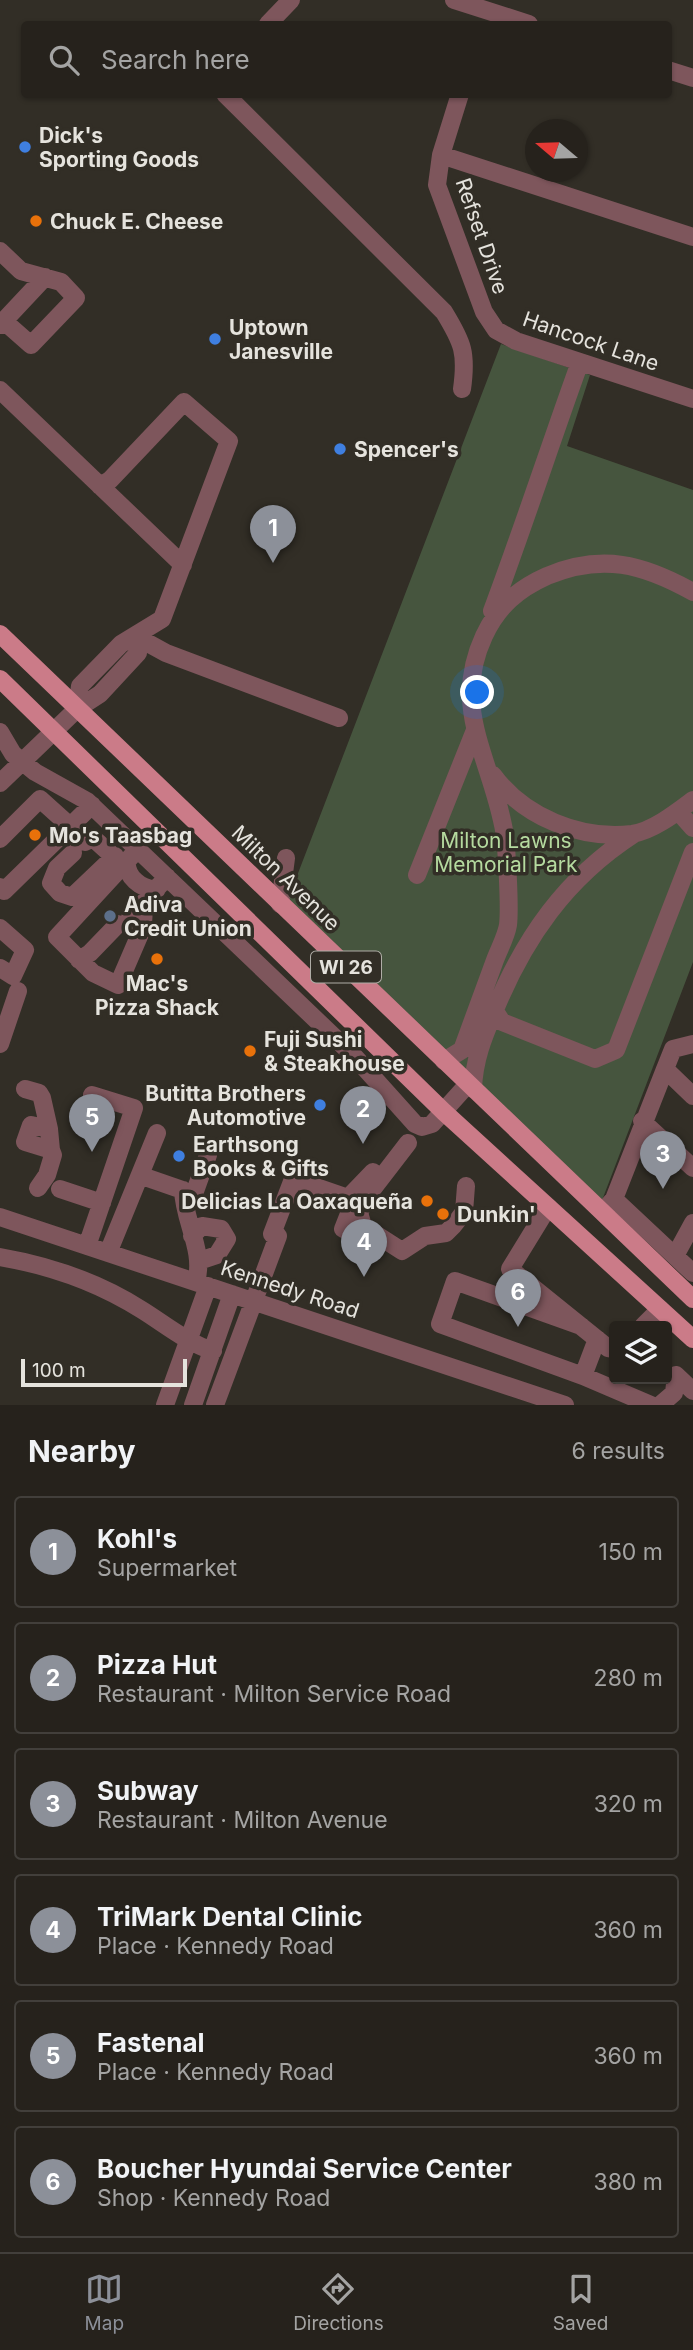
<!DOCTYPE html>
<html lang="en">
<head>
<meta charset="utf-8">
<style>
	body { margin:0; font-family:Inter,sans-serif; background:#322f29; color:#f1f3f6 }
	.controls { position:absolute; right:21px; bottom:21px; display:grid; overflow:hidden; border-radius:7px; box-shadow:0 2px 5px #0004 }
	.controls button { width:63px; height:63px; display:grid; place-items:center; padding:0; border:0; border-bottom:2px solid #423f3b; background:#26221c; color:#f1f3f6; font:35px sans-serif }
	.compass { position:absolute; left:525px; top:119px; width:63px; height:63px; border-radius:50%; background:#26221c; box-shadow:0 2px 5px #0004; rotate:289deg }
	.scale { position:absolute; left:21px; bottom:18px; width:166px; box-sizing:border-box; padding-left:7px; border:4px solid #e5e3dd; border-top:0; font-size:19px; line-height:24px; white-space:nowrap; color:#e5e3dd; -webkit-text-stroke:5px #322e26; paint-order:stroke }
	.you { position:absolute; left:478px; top:693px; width:24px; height:24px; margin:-18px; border:5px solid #fff; border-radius:50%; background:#1a73e8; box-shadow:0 0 0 10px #1a73e833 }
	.badge { display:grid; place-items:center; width:46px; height:46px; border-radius:50%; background:#8c9099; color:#fff; font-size:23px; font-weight:700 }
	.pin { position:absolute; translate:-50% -58px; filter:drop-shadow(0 2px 4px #0008) }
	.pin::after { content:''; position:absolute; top:37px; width:24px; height:21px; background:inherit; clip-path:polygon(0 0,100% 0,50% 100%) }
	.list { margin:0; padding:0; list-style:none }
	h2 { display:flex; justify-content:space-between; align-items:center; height:91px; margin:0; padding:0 28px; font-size:30px }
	h2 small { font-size:23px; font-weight:400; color:#a4a4a3 }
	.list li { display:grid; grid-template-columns:46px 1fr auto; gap:21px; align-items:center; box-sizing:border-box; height:112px; margin:0 14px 14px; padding:0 14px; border:2px solid #423f3b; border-radius:7px }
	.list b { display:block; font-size:26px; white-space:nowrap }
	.list p { margin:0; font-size:23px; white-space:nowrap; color:#a4a4a3 }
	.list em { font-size:23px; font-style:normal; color:#a4a4a3 }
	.icon { flex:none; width:38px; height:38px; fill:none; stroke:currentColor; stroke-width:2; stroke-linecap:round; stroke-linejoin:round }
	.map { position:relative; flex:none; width:693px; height:1405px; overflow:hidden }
	.search { position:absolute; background:#26221c; box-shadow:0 2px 5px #0004; left:21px; right:21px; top:21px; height:77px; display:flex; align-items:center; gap:18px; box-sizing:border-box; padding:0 24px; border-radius:7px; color:#a4a4a3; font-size:26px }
	.sheet { height:847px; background:#26221c }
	nav { display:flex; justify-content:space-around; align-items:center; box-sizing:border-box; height:98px; border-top:2px solid #423f3b; background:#26221c; font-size:19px; color:#a4a4a3 }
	nav a { display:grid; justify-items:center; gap:4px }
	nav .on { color:#8c9099 }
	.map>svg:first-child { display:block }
	.green { fill:#46553e }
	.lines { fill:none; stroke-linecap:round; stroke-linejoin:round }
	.minor-tunnel { stroke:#4d4941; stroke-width:18; stroke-dasharray:18 9; stroke-linecap:butt }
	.minor { stroke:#7e565c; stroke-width:18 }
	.major { stroke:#cb7b88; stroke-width:18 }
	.shop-dot { fill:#3f7fe0; stroke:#322e26; stroke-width:2.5 }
	.food-dot { fill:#e8710a; stroke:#322e26; stroke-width:2.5 }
	.service-dot { fill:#5c6f8a; stroke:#322e26; stroke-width:2.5 }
	.labels { text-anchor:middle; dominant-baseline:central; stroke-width:7; stroke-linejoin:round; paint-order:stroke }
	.shield { fill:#322e26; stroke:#afada6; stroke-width:2 }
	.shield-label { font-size:19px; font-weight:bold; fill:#e5e3dd }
	.poi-label { font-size:21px; font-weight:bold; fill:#e5e3dd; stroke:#322e26; text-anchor:start }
	.street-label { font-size:21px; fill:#e5e3dd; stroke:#322e26 }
	.park-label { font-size:21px; fill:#b5da9f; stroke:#322e26 }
</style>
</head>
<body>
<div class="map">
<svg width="693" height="1405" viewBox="0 0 693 1405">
	<rect width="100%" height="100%" fill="#322e26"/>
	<path class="green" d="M 501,344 L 590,375 L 567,446 L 693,490 L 693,962 L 601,1203 L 287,902 Z"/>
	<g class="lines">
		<path class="minor-tunnel" d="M 126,933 L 136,923"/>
		<path class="minor" d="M 454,0 L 529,24
			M 268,24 L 291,0
			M 668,70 L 693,78
			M 225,94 L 444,312 C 463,343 467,353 462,389
			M 460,94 L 441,155 L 437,185 L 484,312 L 496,330 L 516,341 L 693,399
			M 441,155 L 693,237
			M 0,251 L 21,271 L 61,282 L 76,298 L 31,345 L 6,323
			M 0,325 L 45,277
			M 0,390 L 183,565
			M 492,611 C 523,528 550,445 580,362
			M 135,636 L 166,653 L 339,718
			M 77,709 L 80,686 L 121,644 L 162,619 L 229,441 L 184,402 L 110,480 L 100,486
			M 0,732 L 13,754 L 35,772 L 87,801 L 354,1056 L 415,1124 L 422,1127 L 432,1124 L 468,1084
			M 493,775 C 524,817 580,840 632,834 C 653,831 677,812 693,800
			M 0,783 L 77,709 L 100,694 L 138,653 L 135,636
			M 678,811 L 693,828
			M 0,839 L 40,799 L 70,826
			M 85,842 L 93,838 L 114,857
			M 138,849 L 57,937 L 93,973 L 118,985 L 143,927 L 144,904
			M 73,853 L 57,868 L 51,883 L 60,893 L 72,897 L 115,856
			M 127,860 C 125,876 141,890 157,889
			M 417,875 L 475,730
			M 0,887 L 4,891 L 92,805
			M 280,904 L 286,858
			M 130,918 L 167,877
			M 0,928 L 25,950 L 13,976 L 0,968
			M 79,960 L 90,953 L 118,924
			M 495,1011 L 502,1022 L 595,1059 L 616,1050 L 693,852
			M 0,1044 L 18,991
			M 693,1044 L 673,1049 L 665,1069 L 693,1096
			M 444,1061 L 462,1050 C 473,1020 484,990 495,960 C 499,949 506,937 508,925 C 510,909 507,842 503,825 C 489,755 451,707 484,636 C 498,606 518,589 547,576 C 602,553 643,564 693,592
			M 25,1089 L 39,1093 L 42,1098 L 49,1129
			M 473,1089 C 474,1060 483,1038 494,1012 C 524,938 566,878 634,834
			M 642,1121 L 693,1168
			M 408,1143 L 368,1195 L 359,1213 L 363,1226 L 402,1251 L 425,1236 L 446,1233 L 453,1226 L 464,1212 L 466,1186
			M 142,1176 L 194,1194 L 208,1155
			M 38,1188 L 47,1175 L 53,1155 L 51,1150 L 25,1142 L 31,1125 L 49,1129 L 51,1150
			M 60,1189 L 102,1203
			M 183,1190 C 184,1222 205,1251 196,1282
			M 614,1199 L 665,1069
			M 548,1207 L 510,1269 L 608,1348 L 614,1349
			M 607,1207 L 614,1199 L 693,1273
			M 0,1217 L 565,1405
			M 343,1229 L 356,1196
			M 272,1234 L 293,1179 L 348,1198 L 373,1172
			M 192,1236 L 202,1226 L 221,1229 L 227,1239 L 217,1255 L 199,1261
			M 87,1246 L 134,1108 L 92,1095
			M 108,1253 L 157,1133
			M 675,1256 L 693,1223
			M 0,1257 C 52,1266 98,1282 142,1310 C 166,1325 186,1342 213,1351
			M 581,1326 L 455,1281 L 440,1324 L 583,1376 L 597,1339
			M 643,1326 L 660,1309
			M 583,1376 L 651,1405
			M 165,1405 L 208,1286
			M 193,1405 L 232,1294
			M 215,1405 L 278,1236
			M 660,1405 L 674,1393 L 676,1375 L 693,1391"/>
		<path class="major" d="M 0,634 L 693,1299
			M 0,679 L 444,1112 L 693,1339"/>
	</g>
	<g class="shop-dot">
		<circle cx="25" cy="147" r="7"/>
		<circle cx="215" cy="339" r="7"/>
		<circle cx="340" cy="449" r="7"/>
		<circle cx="320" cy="1105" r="7"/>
		<circle cx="179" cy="1156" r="7"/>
	</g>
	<g class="food-dot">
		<circle cx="36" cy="221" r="7"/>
		<circle cx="35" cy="835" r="7"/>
		<circle cx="157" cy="959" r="7"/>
		<circle cx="250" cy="1051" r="7"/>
		<circle cx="427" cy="1201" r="7"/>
		<circle cx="443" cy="1214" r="7"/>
	</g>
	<circle class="service-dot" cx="110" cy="916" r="7"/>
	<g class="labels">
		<rect class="shield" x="311" y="951.5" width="70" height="31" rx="5"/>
		<g class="shield-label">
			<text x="346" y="967">WI 26</text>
		</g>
		<g class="poi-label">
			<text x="39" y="135">Dick's<tspan x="39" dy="24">Sporting Goods</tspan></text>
			<text x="50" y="221">Chuck E. Cheese</text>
			<text x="229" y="327">Uptown<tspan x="229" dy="24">Janesville</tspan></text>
			<text x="354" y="449">Spencer's</text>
			<text x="49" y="835">Mo's Taasbag</text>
			<text x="124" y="904">Adiva<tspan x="124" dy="24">Credit Union</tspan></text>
			<text x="157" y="983" text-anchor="middle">Mac's<tspan x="157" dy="24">Pizza Shack</tspan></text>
			<text x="264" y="1039">Fuji Sushi<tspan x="264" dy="24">&amp; Steakhouse</tspan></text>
			<text x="306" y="1093" text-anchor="end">Butitta Brothers<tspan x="306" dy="24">Automotive</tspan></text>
			<text x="193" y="1144">Earthsong<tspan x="193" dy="24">Books &amp; Gifts</tspan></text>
			<text x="413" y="1201" text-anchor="end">Delicias La Oaxaqueña</text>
			<text x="457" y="1214">Dunkin'</text>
		</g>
		<g class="street-label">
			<text transform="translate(482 236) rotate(71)">Refset Drive</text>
			<text transform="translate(591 341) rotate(19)">Hancock Lane</text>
			<text transform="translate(286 878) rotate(44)">Milton Avenue</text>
			<text transform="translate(290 1289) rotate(18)">Kennedy Road</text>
		</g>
		<g class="park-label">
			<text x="506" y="840">Milton Lawns<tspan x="506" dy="24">Memorial Park</tspan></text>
		</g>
	</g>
</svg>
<div class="controls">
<button><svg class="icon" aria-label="layers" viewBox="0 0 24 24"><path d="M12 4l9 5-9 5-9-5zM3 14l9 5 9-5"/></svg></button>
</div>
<svg class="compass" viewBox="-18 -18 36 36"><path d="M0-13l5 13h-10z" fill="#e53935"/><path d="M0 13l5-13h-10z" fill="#a4a4a3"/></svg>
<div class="scale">100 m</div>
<div class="you"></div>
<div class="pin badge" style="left:273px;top:563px">1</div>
<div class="pin badge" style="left:363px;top:1144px">2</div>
<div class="pin badge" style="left:663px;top:1189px">3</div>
<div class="pin badge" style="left:364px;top:1277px">4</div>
<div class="pin badge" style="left:92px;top:1152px">5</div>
<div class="pin badge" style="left:518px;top:1327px">6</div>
<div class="search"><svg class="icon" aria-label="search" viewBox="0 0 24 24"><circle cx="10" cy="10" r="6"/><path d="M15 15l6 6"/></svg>Search here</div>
</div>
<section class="sheet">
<h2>Nearby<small>6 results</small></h2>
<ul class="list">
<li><span class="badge">1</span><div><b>Kohl's</b><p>Supermarket</p></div><em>150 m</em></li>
<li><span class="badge">2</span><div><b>Pizza Hut</b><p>Restaurant · Milton Service Road</p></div><em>280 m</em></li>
<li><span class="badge">3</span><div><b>Subway</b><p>Restaurant · Milton Avenue</p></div><em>320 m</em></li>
<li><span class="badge">4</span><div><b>TriMark Dental Clinic</b><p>Place · Kennedy Road</p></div><em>360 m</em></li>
<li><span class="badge">5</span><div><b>Fastenal</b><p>Place · Kennedy Road</p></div><em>360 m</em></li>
<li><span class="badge">6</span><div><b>Boucher Hyundai Service Center</b><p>Shop · Kennedy Road</p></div><em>380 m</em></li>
</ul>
</section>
<nav>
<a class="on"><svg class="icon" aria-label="map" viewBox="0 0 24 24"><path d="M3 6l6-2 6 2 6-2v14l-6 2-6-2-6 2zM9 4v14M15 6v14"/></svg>Map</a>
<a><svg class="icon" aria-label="directions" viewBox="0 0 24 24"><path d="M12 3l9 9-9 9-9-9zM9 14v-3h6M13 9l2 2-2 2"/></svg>Directions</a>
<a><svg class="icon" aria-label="saved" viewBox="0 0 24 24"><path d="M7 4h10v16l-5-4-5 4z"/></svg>Saved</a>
</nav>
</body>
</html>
